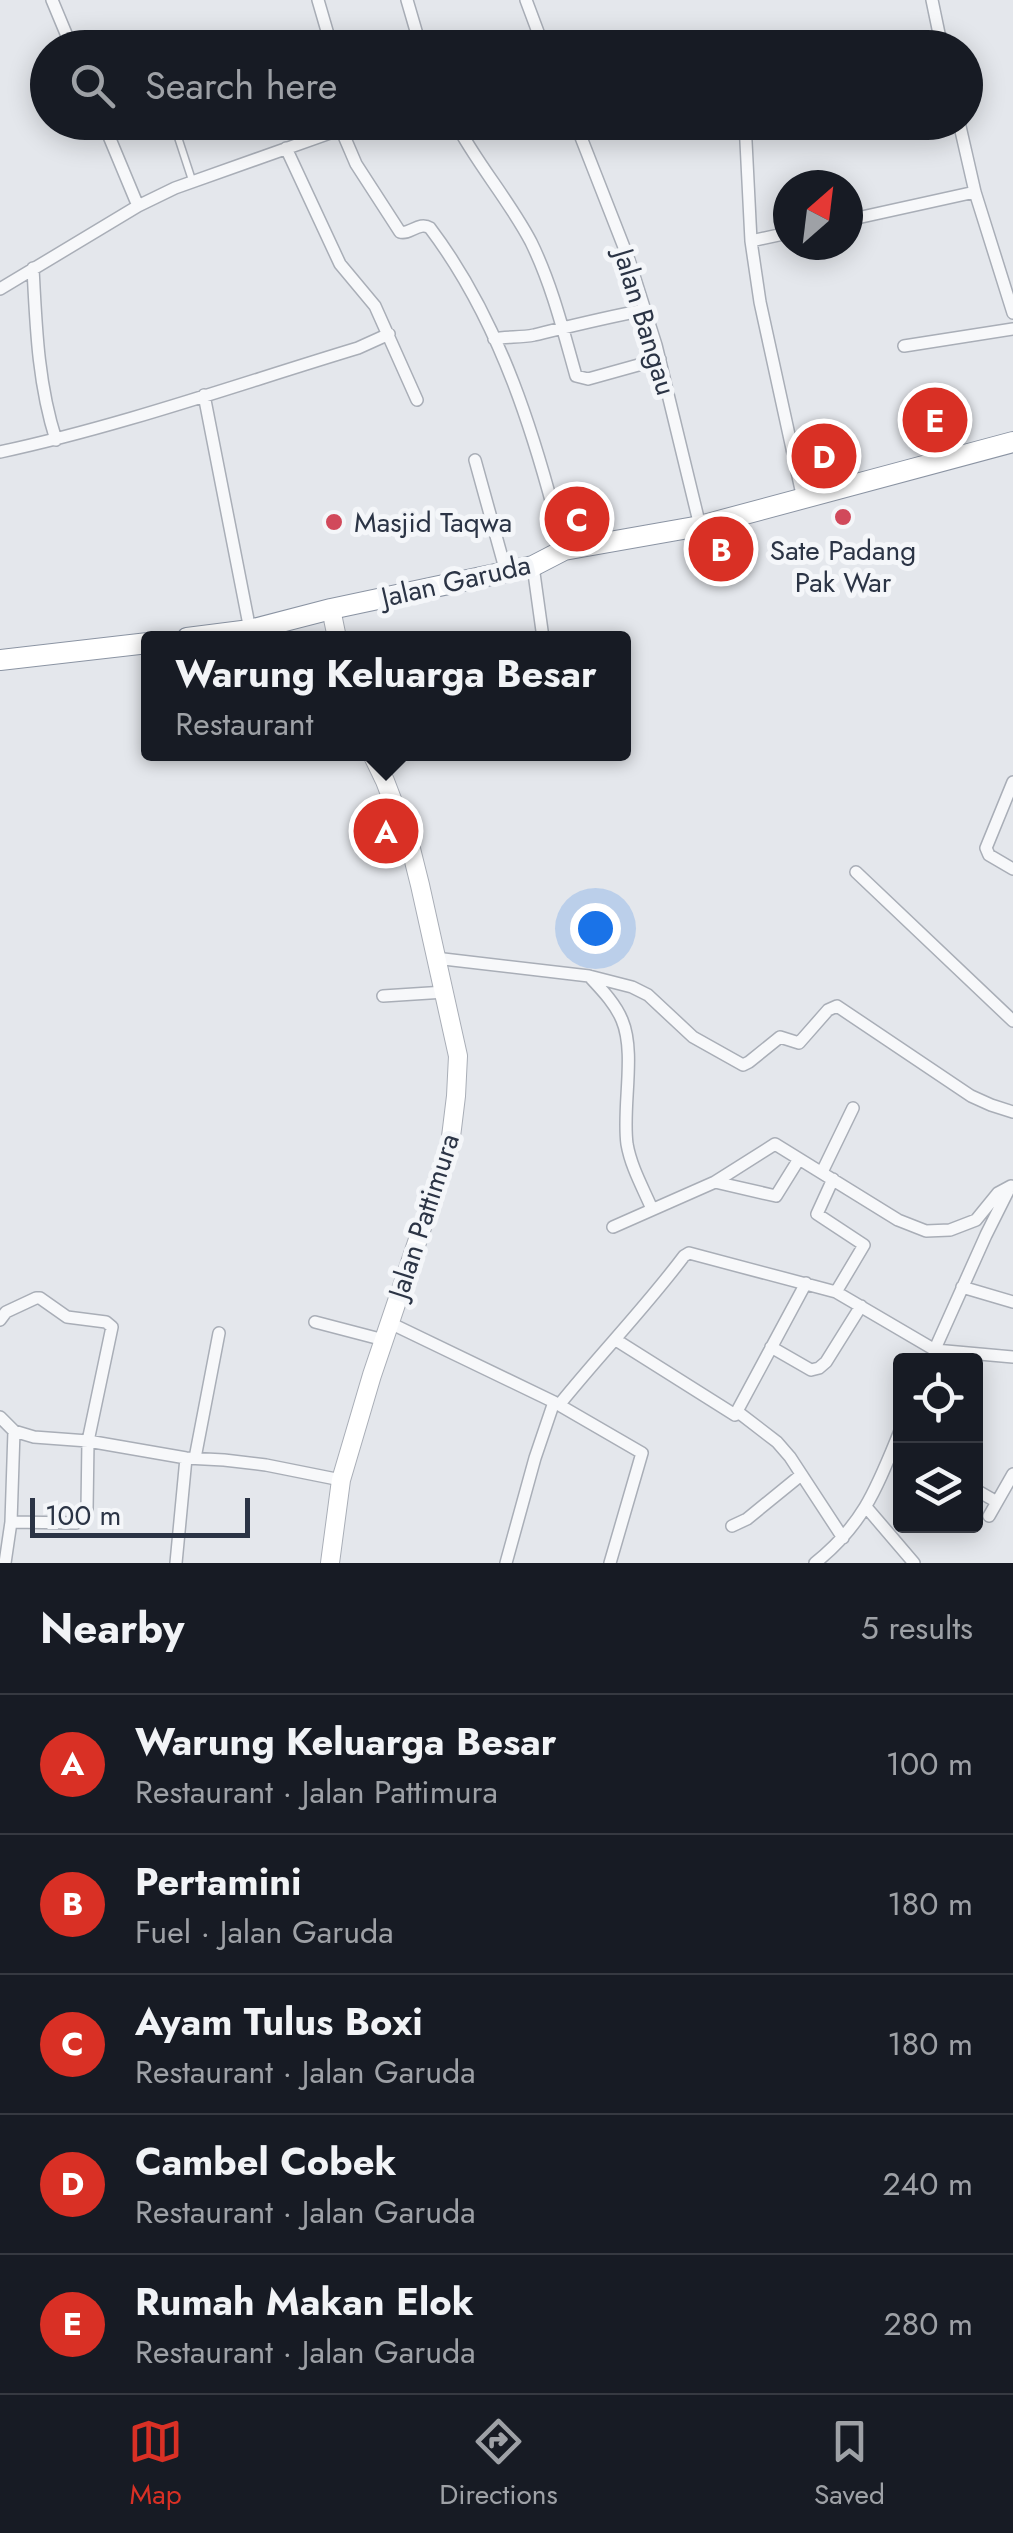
<!DOCTYPE html>
<html lang="en">
<head>
<meta charset="utf-8">
<style>
	body { margin:0; font-family:Jost,sans-serif; background:#242831; color:#f1f3f6 }
	.controls { position:absolute; right:30px; bottom:30px; display:grid; overflow:hidden; border-radius:10px; box-shadow:0 5px 25px #0003 }
	.controls button { width:90px; height:90px; display:grid; place-items:center; padding:0; border:0; border-bottom:2px solid #363941; background:#171b24; color:#f1f3f6; font:50px sans-serif }
	.compass { position:absolute; left:773px; top:170px; width:90px; height:90px; border-radius:50%; background:#171b24; box-shadow:0 5px 25px #0003; rotate:28deg }
	.scale { position:absolute; left:30px; bottom:25px; width:220px; box-sizing:border-box; padding-left:10px; border:5px solid #2b3445; border-top:0; font-size:28px; line-height:35px; white-space:nowrap; color:#2b3445; -webkit-text-stroke:8px #f4f6f9; paint-order:stroke }
	.you { position:absolute; left:595px; top:928px; width:35px; height:35px; margin:-25px; border:8px solid #fff; border-radius:50%; background:#1a73e8; box-shadow:0 0 0 15px #1a73e833 }
	.badge { display:grid; place-items:center; width:65px; height:65px; border-radius:50%; background:#d93025; color:#fff; font-size:32px; font-weight:700 }
	.pin { position:absolute; translate:-50% -50%; border:5px solid #fff; box-shadow:0 2px 10px #0006 }
	.popup { position:absolute; left:141px; top:631px; width:490px; height:130px; box-sizing:border-box; display:grid; place-content:center; border-radius:10px; background:#171b24; filter:drop-shadow(0 2px 8px #0005); font-size:32px; white-space:nowrap; color:#9ea1a6 }
	.popup b { font-size:38px; color:#f1f3f6 }
	.popup::after { content:''; position:absolute; left:50%; top:100%; margin-left:-20px; border:20px solid transparent; border-top-color:#171b24 }
	.list { margin:0; padding:0; list-style:none }
	h2 { display:flex; justify-content:space-between; align-items:center; height:130px; margin:0; padding:0 40px; font-size:42px }
	h2 small { font-size:32px; font-weight:400; color:#9ea1a6 }
	.list li { display:grid; grid-template-columns:65px 1fr auto; gap:30px; align-items:center; box-sizing:border-box; height:140px; padding:0 40px; border-top:2px solid #363941 }
	.list b { display:block; font-size:38px; white-space:nowrap }
	.list p { margin:0; font-size:32px; white-space:nowrap; color:#9ea1a6 }
	.list em { font-size:32px; font-style:normal; color:#9ea1a6 }
	.icon { flex:none; width:55px; height:55px; fill:none; stroke:currentColor; stroke-width:2; stroke-linecap:round; stroke-linejoin:round }
	.map { position:relative; flex:none; width:1013px; height:1563px; overflow:hidden }
	.search { position:absolute; background:#171b24; box-shadow:0 5px 25px #0003; left:30px; right:30px; top:30px; height:110px; display:flex; align-items:center; gap:25px; box-sizing:border-box; padding:0 35px; border-radius:55px; color:#9ea1a6; font-size:38px }
	.sheet { height:830px; background:#171b24 }
	nav { display:flex; justify-content:space-around; align-items:center; box-sizing:border-box; height:140px; border-top:2px solid #363941; background:#171b24; font-size:28px; color:#9ea1a6 }
	nav a { display:grid; justify-items:center; gap:5px }
	nav .on { color:#d93025 }
	.map>svg:first-child { display:block }
	.lines { fill:none; stroke-linecap:round; stroke-linejoin:round }
	.lane-casing { stroke:#a9aeb7; stroke-width:9 }
	.street-casing { stroke:#a9aeb7; stroke-width:14 }
	.secondary-casing { stroke:#a9aeb7; stroke-width:20 }
	.highway-casing { stroke:#8b94a3; stroke-width:22 }
	.lane { stroke:#f7f8fa; stroke-width:6 }
	.street { stroke:#f7f8fa; stroke-width:11 }
	.secondary { stroke:#fff; stroke-width:18 }
	.highway { stroke:#fff; stroke-width:20 }
	.poi-dot { fill:#d1495b; stroke:#f4f6f9; stroke-width:4 }
	.labels { text-anchor:middle; dominant-baseline:central; stroke-width:10; stroke-linejoin:round; paint-order:stroke }
	.street-label { font-size:28px; fill:#2b3445; stroke:#f4f6f9 }
	.poi-label { font-size:28px; fill:#2b3445; stroke:#f4f6f9; text-anchor:start }
</style>
</head>
<body>
<div class="map">
<svg width="1013" height="1563" viewBox="0 0 1013 1563">
	<rect width="100%" height="100%" fill="#e4e7ec"/>
	<g class="lines">
		<defs>
			<path id="lane" d="M 173,122 L 192,180"/>
			<path id="street" d="M 52,0 L 72,48
				M 318,0 L 332,48
				M 407,0 L 421,48
				M 526,0 L 544,48
				M 932,0 L 942,48
				M 103,122 L 138,206
				M 455,122 C 477,164 509,200 531,242 C 552,285 563,330 576,376 L 588,379 L 660,359
				M 575,122 L 629,260 L 656,345 L 700,526
				M 745,122 L 751,241 L 760,302 L 803,499
				M 959,122 L 975,192 L 1013,313
				M 341,129 L 356,164 L 400,232 C 410,235 419,221 430,228 C 501,322 536,438 564,550
				M 286,148 L 340,264 L 375,306 L 417,400
				M 848,220 L 975,192
				M 751,241 L 788,233
				M 33,268 C 36,327 38,384 56,440
				M 0,289 L 138,206 L 175,188 L 361,122
				M 494,339 C 506,336 520,338 534,335 C 571,326 607,317 645,310
				M 904,346 L 1013,329
				M 204,395 L 250,630
				M 0,452 C 121,426 239,384 358,348 L 389,334
				M 475,460 L 506,572
				M 533,566 L 543,638
				M 1013,782 L 986,848 L 989,855 L 1013,869
				M 856,872 L 1013,1021
				M 435,958 L 589,976 L 632,987 L 648,995 L 693,1037 L 743,1065 L 749,1062 L 780,1037 L 799,1043 L 828,1010 L 837,1006 L 971,1096 L 991,1105 L 1013,1112
				M 589,976 C 601,989 615,1003 622,1020 C 636,1053 622,1107 627,1144 C 631,1167 643,1188 652,1209
				M 383,996 L 445,992
				M 822,1172 L 853,1108
				M 833,1179 L 817,1214 L 864,1245 L 836,1292
				M 715,1182 L 775,1144 L 898,1220 L 926,1231 L 950,1230 L 976,1220 L 998,1193 L 1011,1186
				M 613,1227 L 715,1182 L 776,1196 L 799,1159
				M 962,1287 L 1013,1302
				M 0,1320 L 6,1312 L 36,1298 L 40,1298 L 67,1317 L 106,1322 L 112,1327 L 88,1441 L 87,1509 L 84,1519 L 76,1523 L 11,1522
				M 315,1322 L 384,1340
				M 390,1323 L 554,1402 L 642,1453 L 610,1563
				M 616,1340 L 735,1415 L 806,1283
				M 771,1347 L 811,1370 L 819,1368 L 826,1362 L 861,1306
				M 930,1360 L 986,1235 L 1010,1187
				M 559,1405 C 600,1354 645,1308 684,1256 L 689,1253 L 836,1292 L 935,1350 L 1013,1357
				M 738,1412 L 777,1442 L 790,1457 L 843,1538
				M 0,1417 L 14,1431 L 34,1437 L 88,1441 L 186,1458 L 224,1460 L 266,1465 L 341,1480
				M 195,1458 L 219,1333
				M 976,1490 L 997,1502
				M 867,1508 L 914,1563
				M 989,1516 L 1013,1474
				M 732,1526 L 747,1519 L 801,1475
				M 5,1563 L 11,1522 L 14,1431
				M 176,1563 L 186,1458
				M 506,1563 L 535,1458 L 554,1402
				M 815,1563 C 864,1524 877,1487 900,1431"/>
			<path id="secondary" d="M 331,609 L 337,638
				M 330,1563 L 341,1480 L 372,1375 L 450,1145 L 456,1096 L 458,1056 L 420,885 L 411,849 L 385,781 L 372,754"/>
			<path id="highway" d="M 187,638 L 250,630 L 331,609 L 533,566 L 564,550 L 700,526 L 1013,442
				M 0,660 L 148,643"/>
		</defs>
		<use href="#lane" class="lane-casing"/>
		<use href="#street" class="street-casing"/>
		<use href="#secondary" class="secondary-casing"/>
		<use href="#highway" class="highway-casing"/>
		<use href="#lane" class="lane"/>
		<use href="#street" class="street"/>
		<use href="#secondary" class="secondary"/>
		<use href="#highway" class="highway"/>
	</g>
	<g class="poi-dot">
		<circle cx="843" cy="517" r="10"/>
		<circle cx="334" cy="522" r="10"/>
	</g>
	<g class="labels">
		<g class="street-label">
			<text transform="translate(645 322) rotate(73)">Jalan Bangau</text>
			<text transform="translate(456 581) rotate(-13)">Jalan Garuda</text>
			<text transform="translate(424 1216) rotate(-72)">Jalan Pattimura</text>
		</g>
		<g class="poi-label">
			<text x="354" y="522">Masjid Taqwa</text>
			<text x="843" y="550" text-anchor="middle">Sate Padang<tspan x="843" dy="32">Pak War</tspan></text>
		</g>
	</g>
</svg>
<div class="controls">
<button><svg class="icon" aria-label="locate" viewBox="0 0 24 24"><circle cx="12" cy="12" r="6"/><path d="M12 2v4M12 18v4M2 12h4M18 12h4"/></svg></button>
<button><svg class="icon" aria-label="layers" viewBox="0 0 24 24"><path d="M12 4l9 5-9 5-9-5zM3 14l9 5 9-5"/></svg></button>
</div>
<svg class="compass" viewBox="-18 -18 36 36"><path d="M0-13l5 13h-10z" fill="#e53935"/><path d="M0 13l5-13h-10z" fill="#9ea1a6"/></svg>
<div class="scale">100 m</div>
<div class="you"></div>
<div class="pin badge" style="left:386px;top:831px">A</div>
<div class="popup"><b>Warung Keluarga Besar</b>Restaurant</div>
<div class="pin badge" style="left:721px;top:549px">B</div>
<div class="pin badge" style="left:577px;top:519px">C</div>
<div class="pin badge" style="left:824px;top:456px">D</div>
<div class="pin badge" style="left:935px;top:420px">E</div>
<div class="search"><svg class="icon" aria-label="search" viewBox="0 0 24 24"><circle cx="10" cy="10" r="6"/><path d="M15 15l6 6"/></svg>Search here</div>
</div>
<section class="sheet">
<h2>Nearby<small>5 results</small></h2>
<ul class="list">
<li><span class="badge">A</span><div><b>Warung Keluarga Besar</b><p>Restaurant · Jalan Pattimura</p></div><em>100 m</em></li>
<li><span class="badge">B</span><div><b>Pertamini</b><p>Fuel · Jalan Garuda</p></div><em>180 m</em></li>
<li><span class="badge">C</span><div><b>Ayam Tulus Boxi</b><p>Restaurant · Jalan Garuda</p></div><em>180 m</em></li>
<li><span class="badge">D</span><div><b>Cambel Cobek</b><p>Restaurant · Jalan Garuda</p></div><em>240 m</em></li>
<li><span class="badge">E</span><div><b>Rumah Makan Elok</b><p>Restaurant · Jalan Garuda</p></div><em>280 m</em></li>
</ul>
</section>
<nav>
<a class="on"><svg class="icon" aria-label="map" viewBox="0 0 24 24"><path d="M3 6l6-2 6 2 6-2v14l-6 2-6-2-6 2zM9 4v14M15 6v14"/></svg>Map</a>
<a><svg class="icon" aria-label="directions" viewBox="0 0 24 24"><path d="M12 3l9 9-9 9-9-9zM9 14v-3h6M13 9l2 2-2 2"/></svg>Directions</a>
<a><svg class="icon" aria-label="saved" viewBox="0 0 24 24"><path d="M7 4h10v16l-5-4-5 4z"/></svg>Saved</a>
</nav>
</body>
</html>
